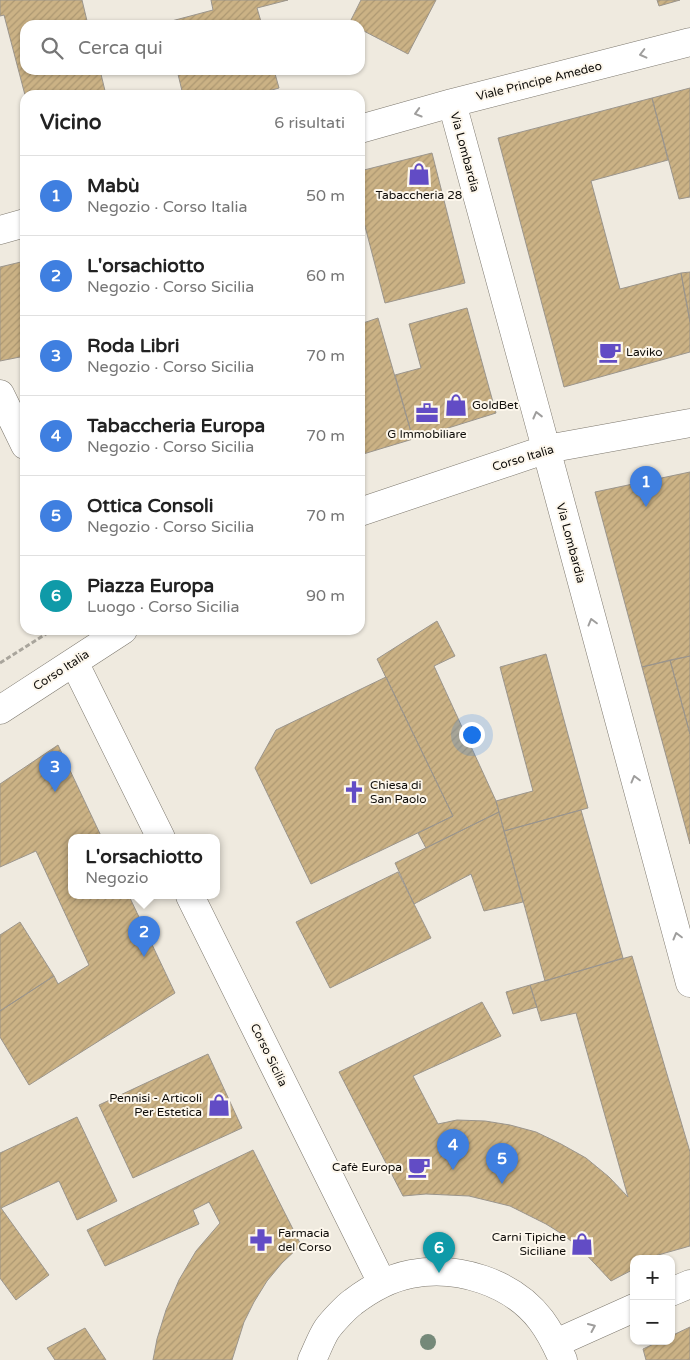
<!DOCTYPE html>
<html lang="it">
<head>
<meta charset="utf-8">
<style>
	body { margin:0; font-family:"Varela Round",sans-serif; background:#f2f2f2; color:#222 }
	.controls { position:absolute; right:15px; bottom:15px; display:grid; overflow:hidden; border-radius:10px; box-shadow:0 1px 4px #0004 }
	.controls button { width:45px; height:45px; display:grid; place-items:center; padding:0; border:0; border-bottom:1px solid #e0e0e0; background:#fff; color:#222; font:25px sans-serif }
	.you { position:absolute; left:471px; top:734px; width:18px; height:18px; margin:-12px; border:4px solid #fff; border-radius:50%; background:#1a73e8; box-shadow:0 0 0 8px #1a73e833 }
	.badge { display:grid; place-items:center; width:32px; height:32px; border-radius:50%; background:#1a73e8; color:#fff; font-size:16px; font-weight:700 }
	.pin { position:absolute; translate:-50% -41px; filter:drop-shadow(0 1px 2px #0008) }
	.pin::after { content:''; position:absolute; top:26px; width:18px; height:15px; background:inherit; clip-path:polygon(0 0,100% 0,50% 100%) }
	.popup { position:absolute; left:68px; top:834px; width:152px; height:65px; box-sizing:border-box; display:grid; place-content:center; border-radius:10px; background:#fff; filter:drop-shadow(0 1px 4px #0005); font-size:16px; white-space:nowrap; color:#767676 }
	.popup b { font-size:19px; color:#222 }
	.popup::after { content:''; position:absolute; left:50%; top:100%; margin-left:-10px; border:10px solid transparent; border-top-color:#fff }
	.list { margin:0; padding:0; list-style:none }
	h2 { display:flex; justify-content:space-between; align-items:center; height:65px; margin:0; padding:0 20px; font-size:21px }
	h2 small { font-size:16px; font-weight:400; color:#767676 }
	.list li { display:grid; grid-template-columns:32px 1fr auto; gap:15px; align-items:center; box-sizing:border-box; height:80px; padding:0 20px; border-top:1px solid #e0e0e0 }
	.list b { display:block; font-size:19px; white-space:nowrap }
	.list p { margin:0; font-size:16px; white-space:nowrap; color:#767676 }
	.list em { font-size:16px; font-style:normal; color:#767676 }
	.icon { flex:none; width:28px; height:28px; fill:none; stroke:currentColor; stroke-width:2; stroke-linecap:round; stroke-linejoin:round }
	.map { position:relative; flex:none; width:690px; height:1360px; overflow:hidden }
	.search { position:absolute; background:#fff; box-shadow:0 1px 4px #0004; left:20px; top:20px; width:345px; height:55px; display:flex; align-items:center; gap:12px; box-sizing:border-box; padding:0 18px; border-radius:15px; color:#767676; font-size:19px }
	.panel { position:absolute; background:#fff; box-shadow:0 1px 4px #0004; left:20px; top:90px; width:345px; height:545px; border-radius:15px }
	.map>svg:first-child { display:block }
	.building { fill:url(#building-hatch); stroke:#9b958c }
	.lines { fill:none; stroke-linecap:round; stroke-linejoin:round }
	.minor-casing { stroke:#7d786e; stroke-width:29 }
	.path { stroke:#a9a59c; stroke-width:3; stroke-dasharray:5 2.5; stroke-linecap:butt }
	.minor { stroke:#fff; stroke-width:28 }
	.tree { fill:#758979 }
	.oneway { stroke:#9f9e9d }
	.labels { text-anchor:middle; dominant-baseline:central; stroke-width:4; stroke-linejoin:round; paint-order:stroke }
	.street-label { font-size:12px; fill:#0f0d0a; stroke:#fdf7ec }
	.poi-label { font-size:12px; fill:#0f0d0a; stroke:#fdf7ec; text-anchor:start }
</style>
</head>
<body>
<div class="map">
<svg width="690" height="1360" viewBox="0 0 690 1360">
	<defs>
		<pattern id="building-hatch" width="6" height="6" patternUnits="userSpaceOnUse" patternTransform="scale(1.25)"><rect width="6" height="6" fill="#cbb285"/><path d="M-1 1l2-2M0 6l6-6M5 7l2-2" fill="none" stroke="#ad9872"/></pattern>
	</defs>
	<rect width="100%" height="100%" fill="#efeadf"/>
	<path class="building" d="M 0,0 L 82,0 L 88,25 L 25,25 L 25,70 L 100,70 L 106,95 L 25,95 L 4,15 L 0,16 Z
		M 211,0 L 288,0 L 257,8 L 262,25 L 164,25 L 164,23 L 213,10 Z
		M 361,0 L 436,0 L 408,54 L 360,29 L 360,25 L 351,25 L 349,24 Z
		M 657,0 L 680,0 L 659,6 Z
		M 177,70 L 274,70 L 279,88 L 254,95 L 183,95 Z
		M 690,88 L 690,197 L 679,199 L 652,98 Z
		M 652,98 L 668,160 L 591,181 L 620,289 L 681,273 L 690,322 L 690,352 L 564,387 L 498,138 Z
		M 432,153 L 465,283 L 385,303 L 360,207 L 360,171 Z
		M 25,261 L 25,356 L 0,361 L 0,267 Z
		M 690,272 L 690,322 L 681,273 Z
		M 467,308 L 496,413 L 413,439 L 395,375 L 421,368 L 409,324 Z
		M 378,318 L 413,439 L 360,455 L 360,324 Z
		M 690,472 L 690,656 L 642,667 L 595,492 Z
		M 437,621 L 455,656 L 434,666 L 496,801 L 499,812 L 426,848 L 418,833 L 453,816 L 377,659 Z
		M 546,654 L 588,808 L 504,831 L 496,801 L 533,791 L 500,667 Z
		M 690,656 L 690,734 L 670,660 Z
		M 670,660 L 690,734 L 690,844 L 642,667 Z
		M 386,677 L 453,816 L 311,884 L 255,768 L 276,730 Z
		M 58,745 L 102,838 L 72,838 L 72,896 L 129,896 L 175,993 L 29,1085 L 0,1037 L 0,1011 L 54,976 L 58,984 L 89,965 L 36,851 L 0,867 L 0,784 Z
		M 581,810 L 623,958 L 545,981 L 504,831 Z
		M 499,812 L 523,902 L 484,911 L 471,874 L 414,904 L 395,863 Z
		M 398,872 L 431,938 L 330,988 L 296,922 Z
		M 20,922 L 54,976 L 0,1011 L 0,935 Z
		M 632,956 L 690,1152 L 690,1246 L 658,1255 L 651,1259 L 634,1259 L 634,1269 L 611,1281 L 580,1248 L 562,1234 L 546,1224 L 510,1206 L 469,1196 L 426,1194 L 403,1196 L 339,1072 L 482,1002 L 501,1036 L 413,1076 L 438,1124 L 457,1120 L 485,1121 L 510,1125 L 536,1132 L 561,1144 L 586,1158 L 609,1177 L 628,1197 L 576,1013 L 541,1021 L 530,985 Z
		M 530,985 L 537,1007 L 513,1014 L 506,992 Z
		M 208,1054 L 242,1128 L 133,1178 L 99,1105 Z
		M 77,1117 L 117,1201 L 77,1220 L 59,1181 L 1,1208 L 49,1275 L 16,1300 L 0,1278 L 0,1153 Z
		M 253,1150 L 301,1245 L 282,1263 L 267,1281 L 254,1302 L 244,1322 L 232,1360 L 153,1360 L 157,1339 L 166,1310 L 179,1280 L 196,1251 L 220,1223 L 209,1202 L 193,1210 L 199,1224 L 105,1266 L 87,1230 Z
		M 690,1327 L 690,1360 L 646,1360 L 643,1349 L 660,1341 L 671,1341 L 671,1336 Z
		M 85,1328 L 106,1360 L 55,1360 L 47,1348 Z"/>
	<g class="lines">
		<defs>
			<path id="minor" d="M 452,103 L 534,404 L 690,983
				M 360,129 L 452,103 L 690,42
				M 0,230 L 25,223
				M 0,394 L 25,445
				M 360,512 L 547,449 L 690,423
				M 74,662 L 161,838
				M 0,710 L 123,630
				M 190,896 L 382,1283
				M 671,1292 L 690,1284
				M 556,1343 L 634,1308
				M 312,1360 C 317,1350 321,1338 327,1329 C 332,1322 346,1307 353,1302 C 370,1289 390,1278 411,1274 C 457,1265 512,1282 541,1320 C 550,1332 557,1346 563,1360"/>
		</defs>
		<use href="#minor" class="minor-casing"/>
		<path class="path" d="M 0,663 L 46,634"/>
		<use href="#minor" class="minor"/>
	</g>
	<circle class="tree" cx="428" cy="1342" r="8"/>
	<defs><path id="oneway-chevron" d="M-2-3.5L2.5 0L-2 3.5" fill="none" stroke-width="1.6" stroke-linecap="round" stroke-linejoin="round" transform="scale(1.25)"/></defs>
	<g class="oneway">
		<use href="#oneway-chevron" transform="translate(643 54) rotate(166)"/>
		<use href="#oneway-chevron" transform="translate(418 113) rotate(164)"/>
		<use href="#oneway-chevron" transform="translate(537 415) rotate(-104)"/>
		<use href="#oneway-chevron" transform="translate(592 622) rotate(-105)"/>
		<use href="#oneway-chevron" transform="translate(635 779) rotate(-105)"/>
		<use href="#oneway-chevron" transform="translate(677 936) rotate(-105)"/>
		<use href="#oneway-chevron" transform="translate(592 1327) rotate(-24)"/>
	</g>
	<defs>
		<symbol id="shop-bare" viewBox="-9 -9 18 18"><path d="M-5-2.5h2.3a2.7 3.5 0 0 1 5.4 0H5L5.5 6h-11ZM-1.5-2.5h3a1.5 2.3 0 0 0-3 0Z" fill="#624cc5" stroke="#fdf7ec" stroke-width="2.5" paint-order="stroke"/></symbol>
		<symbol id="cafe-bare" viewBox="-9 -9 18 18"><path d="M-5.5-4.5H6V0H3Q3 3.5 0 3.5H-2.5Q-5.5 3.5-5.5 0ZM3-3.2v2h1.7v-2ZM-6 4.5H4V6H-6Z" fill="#624cc5" stroke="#fdf7ec" stroke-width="2.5" paint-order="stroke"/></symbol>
		<symbol id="office-bare" viewBox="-9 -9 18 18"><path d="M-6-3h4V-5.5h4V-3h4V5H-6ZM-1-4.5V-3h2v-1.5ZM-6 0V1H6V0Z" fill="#624cc5" stroke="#fdf7ec" stroke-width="2.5" paint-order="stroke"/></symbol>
		<symbol id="church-bare" viewBox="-9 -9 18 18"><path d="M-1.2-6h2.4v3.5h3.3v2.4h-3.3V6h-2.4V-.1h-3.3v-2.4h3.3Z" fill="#624cc5" stroke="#fdf7ec" stroke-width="2.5" paint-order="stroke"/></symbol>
		<symbol id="pharmacy-bare" viewBox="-9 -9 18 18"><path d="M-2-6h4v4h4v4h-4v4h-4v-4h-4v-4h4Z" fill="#624cc5" stroke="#fdf7ec" stroke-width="2.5" paint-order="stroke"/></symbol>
	</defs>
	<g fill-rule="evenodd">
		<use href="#shop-bare" x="403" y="158" width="32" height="32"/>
		<use href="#cafe-bare" x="594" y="336" width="32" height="32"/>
		<use href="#shop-bare" x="440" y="389" width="32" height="32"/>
		<use href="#office-bare" x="411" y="397" width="32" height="32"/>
		<use href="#church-bare" x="338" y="776" width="32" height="32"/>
		<use href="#shop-bare" x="203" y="1089" width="32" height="32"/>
		<use href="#cafe-bare" x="403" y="1151" width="32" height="32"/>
		<use href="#pharmacy-bare" x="245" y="1224" width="32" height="32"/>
		<use href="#shop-bare" x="566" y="1228" width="32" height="32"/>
	</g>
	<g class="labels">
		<g class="street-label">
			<text transform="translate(539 81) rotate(-14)">Viale Principe Amedeo</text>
			<text transform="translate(465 152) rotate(75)">Via Lombardia</text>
			<text transform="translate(523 458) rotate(-17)">Corso Italia</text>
			<text transform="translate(571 543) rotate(75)">Via Lombardia</text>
			<text transform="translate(61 670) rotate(-33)">Corso Italia</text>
			<text transform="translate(269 1055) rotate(64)">Corso Sicilia</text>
		</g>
		<g class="poi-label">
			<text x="419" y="195" text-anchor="middle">Tabaccheria 28</text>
			<text x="626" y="352">Laviko</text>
			<text x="472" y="405">GoldBet</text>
			<text x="427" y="434" text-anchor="middle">G Immobiliare</text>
			<text x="370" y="785">Chiesa di<tspan x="370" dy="14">San Paolo</tspan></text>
			<text x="202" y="1098" text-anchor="end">Pennisi - Articoli<tspan x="202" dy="14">Per Estetica</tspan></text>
			<text x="402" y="1167" text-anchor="end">Cafè Europa</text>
			<text x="278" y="1233">Farmacia<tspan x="278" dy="14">del Corso</tspan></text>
			<text x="566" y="1237" text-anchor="end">Carni Tipiche<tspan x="566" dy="14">Siciliane</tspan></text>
		</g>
	</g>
</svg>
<div class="controls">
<button>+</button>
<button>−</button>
</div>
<div class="you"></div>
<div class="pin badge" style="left:646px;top:507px;background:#3f7fe0">1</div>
<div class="pin badge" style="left:144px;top:957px;background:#3f7fe0">2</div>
<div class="popup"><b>L'orsachiotto</b>Negozio</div>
<div class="pin badge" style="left:55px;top:792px;background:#3f7fe0">3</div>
<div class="pin badge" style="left:453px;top:1170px;background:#3f7fe0">4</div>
<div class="pin badge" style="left:502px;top:1184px;background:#3f7fe0">5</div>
<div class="pin badge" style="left:439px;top:1273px;background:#0f9aa8">6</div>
<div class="search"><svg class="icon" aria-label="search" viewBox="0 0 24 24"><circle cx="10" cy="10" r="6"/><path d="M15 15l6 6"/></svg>Cerca qui</div>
<section class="panel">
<h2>Vicino<small>6 risultati</small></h2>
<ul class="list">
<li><span class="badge" style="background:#3f7fe0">1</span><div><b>Mabù</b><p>Negozio · Corso Italia</p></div><em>50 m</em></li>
<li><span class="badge" style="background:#3f7fe0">2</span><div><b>L'orsachiotto</b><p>Negozio · Corso Sicilia</p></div><em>60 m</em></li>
<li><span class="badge" style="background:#3f7fe0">3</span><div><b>Roda Libri</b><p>Negozio · Corso Sicilia</p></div><em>70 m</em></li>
<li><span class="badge" style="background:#3f7fe0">4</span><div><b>Tabaccheria Europa</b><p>Negozio · Corso Sicilia</p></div><em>70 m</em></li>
<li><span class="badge" style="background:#3f7fe0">5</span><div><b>Ottica Consoli</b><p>Negozio · Corso Sicilia</p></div><em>70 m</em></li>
<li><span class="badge" style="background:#0f9aa8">6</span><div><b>Piazza Europa</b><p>Luogo · Corso Sicilia</p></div><em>90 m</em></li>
</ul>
</section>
</div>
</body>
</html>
